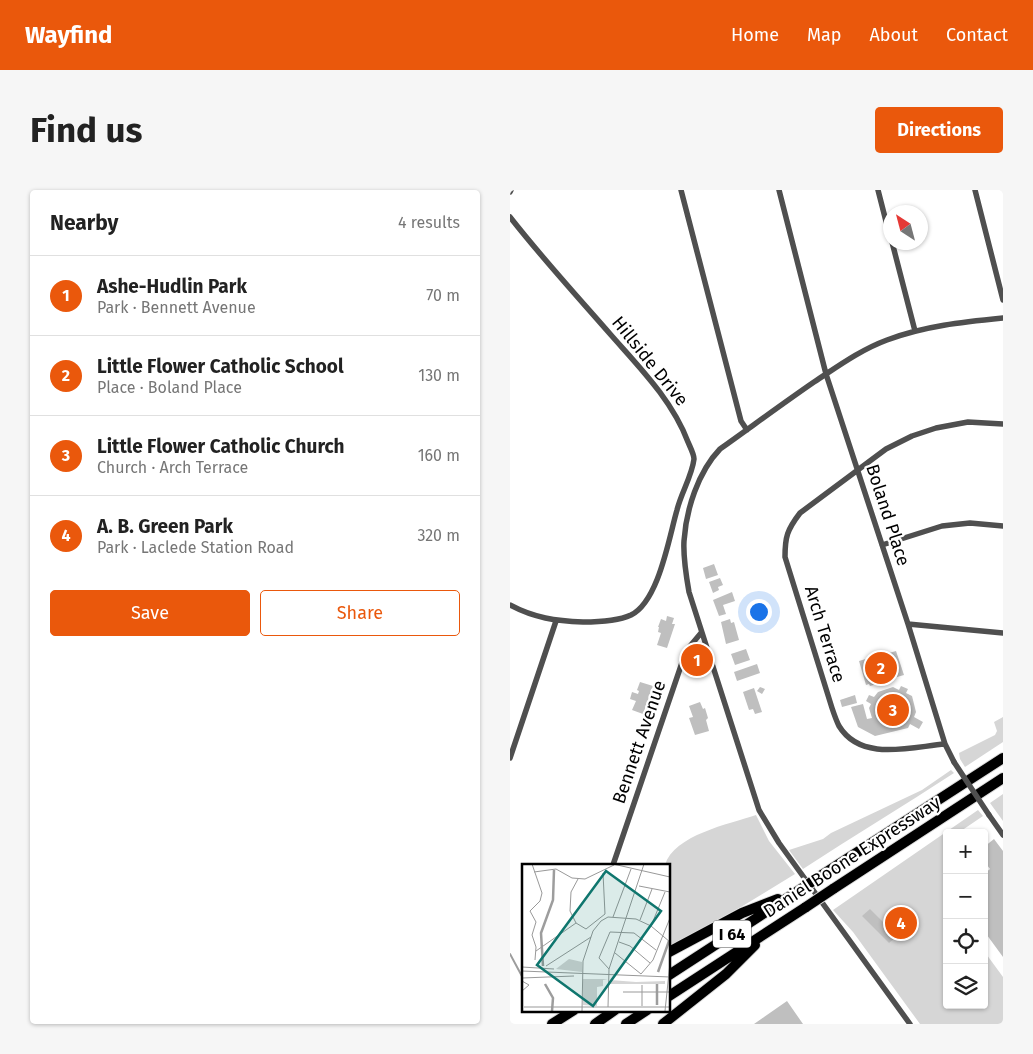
<!DOCTYPE html>
<html lang="en">
<head>
<meta charset="utf-8">
<style>
	body { margin:0; font-family:"Fira Sans",sans-serif; background:#f6f6f6; color:#222 }
	.controls { position:absolute; right:15px; bottom:15px; display:grid; overflow:hidden; border-radius:5px; box-shadow:0 1px 4px #0004 }
	.controls button { width:45px; height:45px; display:grid; place-items:center; padding:0; border:0; border-bottom:1px solid #e0e0e0; background:#fff; color:#222; font:25px sans-serif }
	.compass { position:absolute; left:373px; top:15px; width:45px; height:45px; border-radius:50%; background:#fff; box-shadow:0 1px 4px #0004; rotate:324deg }
	.you { position:absolute; left:248px; top:421px; width:18px; height:18px; margin:-12px; border:4px solid #fff; border-radius:50%; background:#1a73e8; box-shadow:0 0 0 8px #1a73e833 }
	.badge { display:grid; place-items:center; width:32px; height:32px; border-radius:50%; background:#ea580c; color:#fff; font-size:16px; font-weight:700 }
	.pin { position:absolute; translate:-50% -50%; border:2px solid #fff; box-shadow:0 1px 5px #0006 }
	.list { margin:0; padding:0; list-style:none }
	h2 { display:flex; justify-content:space-between; align-items:center; height:65px; margin:0; padding:0 20px; font-size:21px }
	h2 small { font-size:16px; font-weight:400; color:#767676 }
	.list li { display:grid; grid-template-columns:32px 1fr auto; gap:15px; align-items:center; box-sizing:border-box; height:80px; padding:0 20px; border-top:1px solid #e0e0e0 }
	.list b { display:block; font-size:19px; white-space:nowrap }
	.list p { margin:0; font-size:16px; white-space:nowrap; color:#767676 }
	.list em { font-size:16px; font-style:normal; color:#767676 }
	.actions { display:flex; gap:10px; padding:15px 20px }
	.actions a { flex:1; padding:11px 0; border:1px solid #ea580c; border-radius:5px; text-align:center; font-size:18px; color:#ea580c }
	.actions .main { background:#ea580c; color:#fff }
	.icon { flex:none; width:28px; height:28px; fill:none; stroke:currentColor; stroke-width:2; stroke-linecap:round; stroke-linejoin:round }
	.map { position:relative; flex:none; width:493px; height:834px; overflow:hidden; border-radius:5px }
	header { display:flex; align-items:center; gap:30px; box-sizing:border-box; height:70px; padding:0 25px; background:#ea580c; color:#fff }
	header strong { font-size:24px }
	nav { display:flex; gap:28px; margin-inline-start:auto; font-size:18px }
	.intro { display:flex; align-items:center; justify-content:space-between; box-sizing:border-box; height:120px; padding:0 30px }
	h1 { margin:0; font-size:35px }
	.button { padding:12px 22px; border-radius:5px; background:#ea580c; color:#fff; font-size:18px; font-weight:700 }
	main { display:flex; gap:30px; padding:0 30px }
	aside { flex:1; background:#fff; border-radius:5px; box-shadow:0 1px 4px #0004 }
	.map>svg:first-child { display:block }
	.green { fill:#d6d6d6 }
	.lines { fill:none; stroke-linecap:round; stroke-linejoin:round }
	.stream { stroke:#9d9d9d; stroke-width:2 }
	.building { fill:#bfbfbf }
	.highway-casing { stroke:#dbdbdb; stroke-width:12 }
	.street { stroke:#4f4f4f; stroke-width:5.5 }
	.highway { stroke:#000; stroke-width:10 }
	.highway-bridge-casing { stroke:#dbdbdb; stroke-width:12; stroke-linecap:butt }
	.street-bridge { stroke:#4f4f4f; stroke-width:5.5 }
	.highway-bridge { stroke:#000; stroke-width:10 }
	.labels { text-anchor:middle; dominant-baseline:central; stroke-width:4.5; stroke-linejoin:round; paint-order:stroke }
	.shield { fill:#fff; stroke:#4c4c4c; stroke-width:1 }
	.shield-label { font-size:16px; font-weight:bold; fill:#000 }
	.street-label { font-size:18px; fill:#000; stroke:#fff }
	.inset-river { fill:none; stroke:#9d9d9d; stroke-width:2.5 }
	.inset-road { fill:none; stroke:#999; stroke-width:1 }
	.view { fill:#0f766e; fill-opacity:0.15; stroke:#0f766e; stroke-width:2.5 }
	.inset-edge { fill:none; stroke:#000; stroke-width:2.5 }
</style>
</head>
<body>
<header>
<strong>Wayfind</strong>
<nav><a>Home</a><a>Map</a><a>About</a><a>Contact</a></nav>
</header>
<div class="intro"><h1>Find us</h1><a class="button">Directions</a></div>
<main>
<aside>
<h2>Nearby<small>4 results</small></h2>
<ul class="list">
<li><span class="badge">1</span><div><b>Ashe-Hudlin Park</b><p>Park · Bennett Avenue</p></div><em>70 m</em></li>
<li><span class="badge">2</span><div><b>Little Flower Catholic School</b><p>Place · Boland Place</p></div><em>130 m</em></li>
<li><span class="badge">3</span><div><b>Little Flower Catholic Church</b><p>Church · Arch Terrace</p></div><em>160 m</em></li>
<li><span class="badge">4</span><div><b>A. B. Green Park</b><p>Park · Laclede Station Road</p></div><em>320 m</em></li>
</ul>
<div class="actions"><a class="main">Save</a><a>Share</a></div>
</aside>
<div class="map">
<svg width="493" height="834" viewBox="0 0 493 834">
	<rect width="100%" height="100%" fill="#fff"/>
	<path class="green" d="M 493,527 L 493,552 L 455,577 L 450,569 L 449,563 L 485,545 L 487,541 L 484,532 Z
		M 441,580 L 444,583 C 394,616 343,646 293,679 L 279,660 L 313,649 L 321,643 L 412,600 Z
		M 493,604 L 493,631 L 480,613 Z
		M 468,620 L 473,626 L 448,643 L 437,643 L 435,707 L 437,815 L 474,815 L 474,761 L 493,787 L 493,834 L 410,834 L 343,742 L 323,720 Z
		M 246,625 L 259,651 L 285,684 L 231,717 L 159,756 L 159,675 L 155,675 C 164,645 219,634 246,625 Z"/>
	<g class="lines">
		<path class="stream" d="M 0,764 L 14,790
			M 39,820 L 41,822"/>
	</g>
	<path class="building" d="M 204,374 L 208,385 L 196,389 L 193,378 Z
		M 210,388 L 213,395 L 208,397 L 209,400 L 203,403 L 199,392 Z
		M 222,402 L 225,411 L 213,415 L 216,424 L 209,426 L 203,410 Z
		M 157,426 L 164,428 L 162,434 L 165,434 L 157,458 L 147,455 L 151,443 L 148,442 L 149,437 L 148,437 L 151,429 L 156,431 Z
		M 220,429 L 221,433 L 224,432 L 229,450 L 216,454 L 211,432 Z
		M 236,459 L 240,470 L 225,475 L 221,464 Z
		M 386,461 L 394,485 L 387,487 L 385,483 L 365,490 L 367,494 L 360,496 L 359,494 L 356,495 L 349,471 L 359,468 L 360,473 L 380,466 L 379,463 Z
		M 247,474 L 250,483 L 227,491 L 224,482 Z
		M 130,492 L 143,496 L 133,524 L 122,520 L 126,511 L 120,509 L 122,502 L 128,504 L 129,501 L 127,500 Z
		M 391,496 L 398,499 L 396,503 L 402,506 L 406,522 L 404,527 L 413,532 L 409,539 L 400,534 L 398,538 L 365,546 L 348,537 L 341,517 L 353,514 L 357,529 L 362,528 L 359,518 L 361,514 L 356,511 L 359,505 L 364,507 L 368,502 L 383,497 L 389,500 Z
		M 250,497 L 255,499 L 252,504 L 247,501 Z
		M 244,498 L 252,522 L 245,524 L 243,519 L 239,520 L 233,502 Z
		M 345,505 L 347,513 L 332,517 L 330,510 Z
		M 190,512 L 193,519 L 195,518 L 198,528 L 196,530 L 199,541 L 185,545 L 179,528 L 183,527 L 179,516 Z
		M 484,649 L 493,661 L 493,767 L 474,741 L 474,684 L 480,679 L 474,671 L 474,657 Z
		M 360,719 L 387,746 L 379,753 L 352,726 Z
		M 277,811 L 293,834 L 244,834 Z"/>
	<g class="lines">
		<defs>
			<path id="highway" d="M 312,685 L 493,568
				M 323,699 L 493,588
				M 159,762 L 232,723 L 268,709
				M 159,785 L 285,703
				M 159,806 L 296,717
				M 42,834 L 64,820
				M 85,834 L 105,820
				M 116,834 L 137,820
				M 153,834 L 216,784 L 245,755"/>
		</defs>
		<use href="#highway" class="highway-casing"/>
		<path class="street" d="M 171,0 L 231,231 L 237,240
			M 269,0 L 316,184 L 398,434 L 435,554 L 444,572
			M 368,0 L 380,47
			M 465,0 L 493,110
			M 0,2 L 1,0
			M 0,27 C 32,68 67,106 101,145 C 130,178 162,210 178,252 C 180,257 184,264 184,269 C 182,286 171,303 167,320 C 159,347 149,411 121,425 C 108,431 87,432 73,432 C 46,431 24,428 0,415
			M 382,52 L 405,141
			M 372,355 L 432,336 L 460,333 L 493,336
			M 398,434 L 493,443
			M 435,554 C 400,557 351,572 329,536 C 326,530 324,524 322,518 L 275,367 C 275,347 277,340 290,323 L 376,259 L 402,246 L 426,238 L 458,232 L 493,234
			M 0,568 L 46,431
			M 479,625 L 493,645
			M 103,675 L 176,461 L 191,443
			M 400,834 L 269,653 L 249,620 L 179,402 C 176,385 173,368 174,351 C 176,320 188,282 210,259 C 241,237 272,214 304,192 C 327,177 350,160 377,150 C 414,136 453,132 493,128"/>
		<use href="#highway" class="highway"/>
		<defs>
			<path id="highway-bridge" d="M 285,703 L 312,685
				M 296,717 L 323,699"/>
		</defs>
		<use href="#highway-bridge" class="highway-bridge-casing"/>
		<path class="street-bridge" d="M 444,572 L 479,625"/>
		<use href="#highway-bridge" class="highway-bridge"/>
	</g>
	<g class="labels">
		<rect class="shield" x="203" y="730.5" width="38" height="27" rx="4"/>
		<g class="shield-label">
			<text x="222" y="744">I 64</text>
		</g>
		<g class="street-label">
			<text transform="translate(140 171) rotate(51)">Hillside Drive</text>
			<text transform="translate(378 325) rotate(72)">Boland Place</text>
			<text transform="translate(315 444) rotate(73)">Arch Terrace</text>
			<text transform="translate(129 552) rotate(-71)">Bennett Avenue</text>
			<text transform="translate(342 667) rotate(-33)">Daniel Boone Expressway</text>
		</g>
	</g>
	<g transform="translate(12 674)">
		<rect width="148" height="148" fill="#fff"/>
		<path d="M 47,95 L 60,98 L 60,108 L 34,105 ZM 61,115 L 86,115 L 81,116 L 81,122 L 75,123 L 75,142 L 61,141 ZM 88,116 L 114,118 L 143,117 L 143,120 L 88,120 Z" fill="#d6d6d6"/>
		<path class="inset-river" d="M 21,102 L 19,69 L 31,36 L 32,6M 136,108 L 147,77M 23,120 L 31,134 L 30,147M 135,141 L 135,120"/>
		<path class="inset-road" d="M 10,0 L 20,29 L 18,37 L 8,47 L 14,58 L 10,71 L 14,83 L 13,96M 91,0 L 148,13M 12,8 L 34,5 L 50,14 L 63,15 L 92,1M 56,15 L 49,28 L 48,47 L 54,59 L 64,65 L 83,50 L 81,9M 117,22 L 148,28M 91,53 L 109,5M 118,56 L 130,25M 129,62 L 143,28M 97,78 L 108,82 L 128,99M 14,87 L 54,59M 93,89 L 119,110 L 131,96 L 148,54M 24,102 L 69,73M 0,103 L 32,105M 87,105 L 77,94 L 88,68 L 112,69 L 134,86M 0,107 L 148,113M 0,114 L 52,112M 0,117 L 7,121 L 0,127M 101,128 L 148,128M 120,142 L 120,121M 2,143 L 148,143M 86,143 L 87,105 L 122,0M 60,147 L 61,97 L 71,67 L 79,57 L 86,53 L 114,55 L 129,62 L 148,78M 143,147 L 148,99"/>
		<path class="view" d="M 84,7 L 139,47 L 71,142 L 15,101 Z"/>
		<rect width="148" height="148" class="inset-edge"/>
	</g>
</svg>
<div class="controls">
<button>+</button>
<button>−</button>
<button><svg class="icon" aria-label="locate" viewBox="0 0 24 24"><circle cx="12" cy="12" r="6"/><path d="M12 2v4M12 18v4M2 12h4M18 12h4"/></svg></button>
<button><svg class="icon" aria-label="layers" viewBox="0 0 24 24"><path d="M12 4l9 5-9 5-9-5zM3 14l9 5 9-5"/></svg></button>
</div>
<svg class="compass" viewBox="-18 -18 36 36"><path d="M0-13l5 13h-10z" fill="#e53935"/><path d="M0 13l5-13h-10z" fill="#767676"/></svg>
<div class="you"></div>
<div class="pin badge" style="left:187px;top:470px">1</div>
<div class="pin badge" style="left:371px;top:478px">2</div>
<div class="pin badge" style="left:383px;top:520px">3</div>
<div class="pin badge" style="left:391px;top:733px">4</div>
</div>
</main>
</body>
</html>
